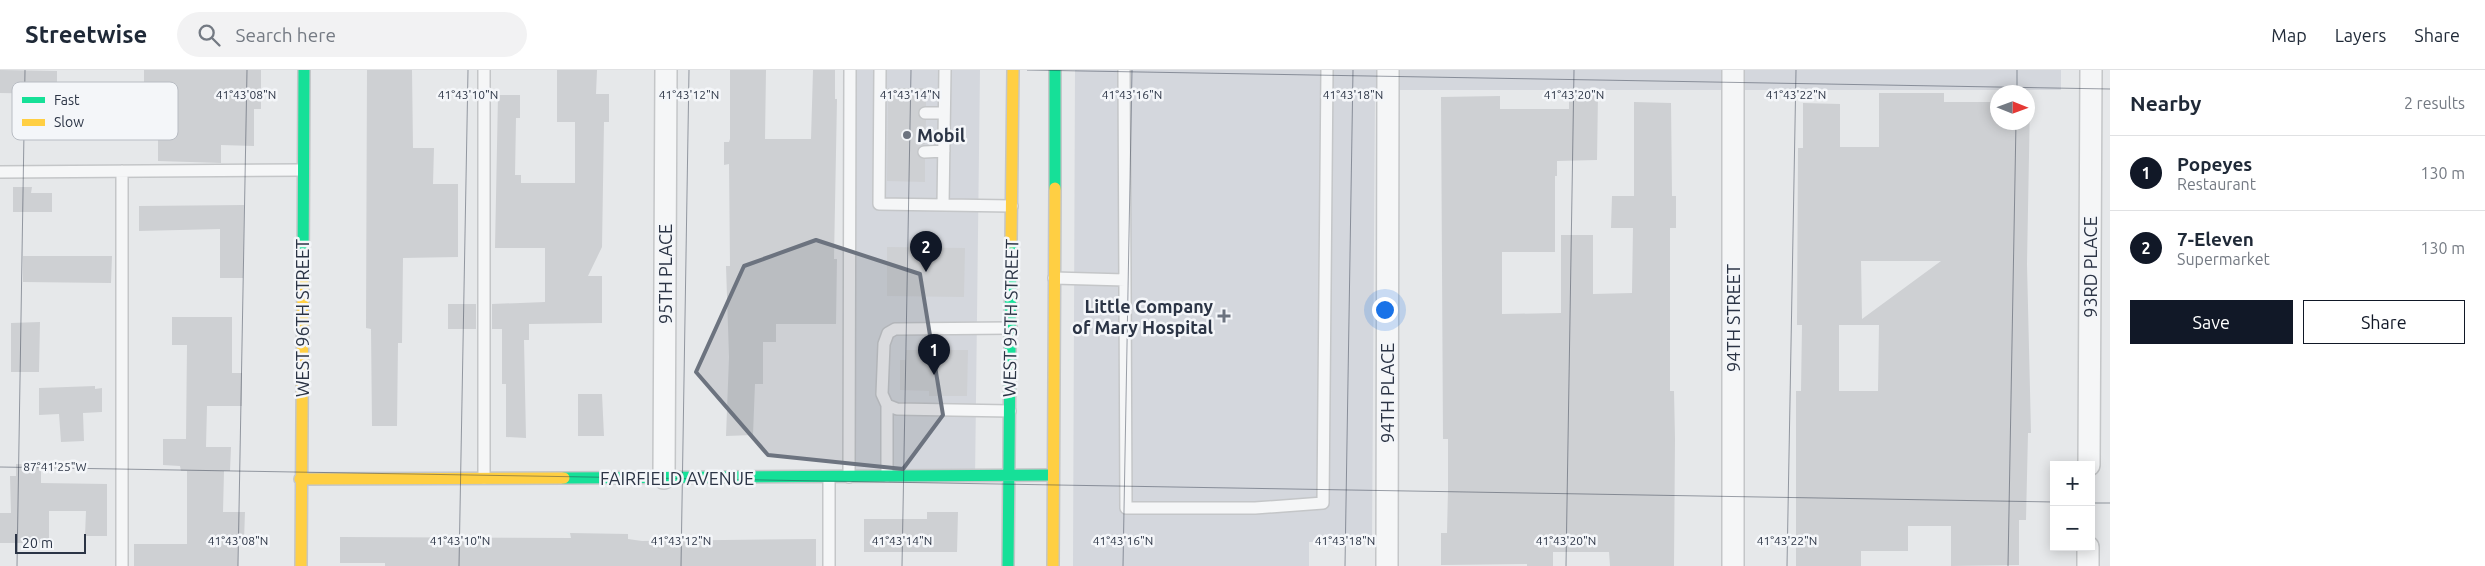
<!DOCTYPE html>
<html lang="en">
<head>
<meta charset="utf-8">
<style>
	body { margin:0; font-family:Ubuntu,sans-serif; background:#f2f2f3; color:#1f2937 }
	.controls { position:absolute; right:15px; bottom:15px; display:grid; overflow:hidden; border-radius:0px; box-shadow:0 2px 12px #0003 }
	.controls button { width:45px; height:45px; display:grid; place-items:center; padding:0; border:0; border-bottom:1px solid #e0e1e3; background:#fff; color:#1f2937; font:25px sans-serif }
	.compass { position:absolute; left:1990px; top:15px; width:45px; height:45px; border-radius:50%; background:#fff; box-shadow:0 2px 12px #0003; rotate:91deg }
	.scale { position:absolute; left:15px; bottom:12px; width:71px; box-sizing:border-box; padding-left:5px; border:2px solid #2b3445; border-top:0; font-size:14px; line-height:18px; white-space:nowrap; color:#2b3445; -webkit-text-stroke:4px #f4f6f9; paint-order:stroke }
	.you { position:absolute; left:1384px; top:239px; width:18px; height:18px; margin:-12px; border:4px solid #fff; border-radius:50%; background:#1a73e8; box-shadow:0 0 0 8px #1a73e833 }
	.badge { display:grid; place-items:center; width:32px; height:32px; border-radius:50%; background:#111827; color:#fff; font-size:16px; font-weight:700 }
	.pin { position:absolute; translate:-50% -41px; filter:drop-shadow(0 1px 2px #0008) }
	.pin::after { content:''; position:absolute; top:26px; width:18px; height:15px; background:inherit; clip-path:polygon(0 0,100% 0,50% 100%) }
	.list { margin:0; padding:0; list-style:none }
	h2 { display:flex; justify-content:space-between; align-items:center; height:65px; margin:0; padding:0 20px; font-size:21px }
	h2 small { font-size:16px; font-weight:400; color:#747a83 }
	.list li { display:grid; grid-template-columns:32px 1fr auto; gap:15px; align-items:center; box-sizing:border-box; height:75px; padding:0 20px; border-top:1px solid #e0e1e3 }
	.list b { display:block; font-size:19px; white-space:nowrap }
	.list p { margin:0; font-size:16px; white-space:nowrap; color:#747a83 }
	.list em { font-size:16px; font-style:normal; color:#747a83 }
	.actions { display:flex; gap:10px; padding:15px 20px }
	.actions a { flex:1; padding:11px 0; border:1px solid #111827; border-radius:0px; text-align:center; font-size:18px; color:#111827 }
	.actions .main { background:#111827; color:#fff }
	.icon { flex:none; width:28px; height:28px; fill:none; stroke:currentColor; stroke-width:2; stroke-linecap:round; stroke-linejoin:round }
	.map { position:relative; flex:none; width:2110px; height:496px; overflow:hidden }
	header { display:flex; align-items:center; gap:30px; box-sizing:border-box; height:70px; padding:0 25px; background:#fff; border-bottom:1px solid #e0e1e3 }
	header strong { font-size:24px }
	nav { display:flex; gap:28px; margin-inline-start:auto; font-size:18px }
	.search { width:350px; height:45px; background:#f2f2f3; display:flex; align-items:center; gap:12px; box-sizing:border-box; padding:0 18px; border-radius:28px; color:#747a83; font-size:19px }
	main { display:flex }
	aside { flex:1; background:#fff }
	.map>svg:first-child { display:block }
	.built { fill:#d4d7dd }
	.building { fill:#ced0d3; fill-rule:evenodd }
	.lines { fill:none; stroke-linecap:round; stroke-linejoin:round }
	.lane-casing { stroke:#c4c6c8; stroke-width:14 }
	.street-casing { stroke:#c4c6c8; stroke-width:24 }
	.fast-casing { stroke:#c4c6c8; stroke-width:14 }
	.slow-casing { stroke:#c4c6c8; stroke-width:14 }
	.lane { stroke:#f5f6f7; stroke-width:11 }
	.street { stroke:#f5f6f7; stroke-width:21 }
	.fast { stroke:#16e098; stroke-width:11 }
	.slow { stroke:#ffcf43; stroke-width:11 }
	.marked { fill:#6c737f; fill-opacity:0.2; stroke:#6c737f; stroke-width:4; stroke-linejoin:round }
	.ticks { fill:none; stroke:#2b3445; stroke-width:1; stroke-opacity:0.45 }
	.poi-dot { fill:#6c737f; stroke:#f4f6f9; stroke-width:2 }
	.labels { text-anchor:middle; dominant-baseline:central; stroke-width:5; stroke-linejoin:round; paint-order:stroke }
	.poi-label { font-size:18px; font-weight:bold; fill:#2b3445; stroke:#f4f6f9; text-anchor:start }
	.street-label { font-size:18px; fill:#2b3445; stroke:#f4f6f9 }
	.key { fill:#f4f6f9; stroke:#b8bcc3; stroke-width:1 }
	.key-label { font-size:14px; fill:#2b3445 }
	.ticks-label { font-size:12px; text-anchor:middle; fill:#2b3445; stroke:#f4f6f9; stroke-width:5; stroke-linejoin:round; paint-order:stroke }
</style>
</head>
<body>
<header>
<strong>Streetwise</strong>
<div class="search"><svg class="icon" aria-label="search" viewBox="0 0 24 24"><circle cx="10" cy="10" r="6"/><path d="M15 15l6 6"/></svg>Search here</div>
<nav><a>Map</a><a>Layers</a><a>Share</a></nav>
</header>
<main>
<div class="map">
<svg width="2110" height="496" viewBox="0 0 2110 496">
	<rect width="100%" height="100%" fill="#e6e8ea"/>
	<path class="built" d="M 846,0 L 980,0 L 975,410 L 847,412 Z
		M 1075,0 L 2061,0 L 2061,20 L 1375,20 L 1372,472 L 1309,472 L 1309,496 L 1073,496 Z"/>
	<path class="building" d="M 0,0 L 57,1 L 57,24 L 0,23 Z
		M 144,0 L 261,0 L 261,39 L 254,39 L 254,76 L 221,75 L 221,93 L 158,91 L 158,47 L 144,47 Z
		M 367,0 L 412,0 L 413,78 L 434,78 L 433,114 L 458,114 L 458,187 L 403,188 L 402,273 L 398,273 L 397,356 L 372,356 L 371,259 L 366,258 Z
		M 557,0 L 597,0 L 596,24 L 609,24 L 609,52 L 604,52 L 602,177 L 588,206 L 602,206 L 602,253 L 529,254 L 529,270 L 524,270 L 526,368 L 506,367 L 506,314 L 502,314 L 502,259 L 492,259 L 492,234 L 545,232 L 545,178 L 495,178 L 498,25 L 520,25 L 520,48 L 516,48 L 515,105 L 521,105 L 521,113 L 575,113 L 575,52 L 557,52 Z
		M 730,0 L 766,0 L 765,69 L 811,69 L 813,0 L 835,0 L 835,29 L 837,29 L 834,189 L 837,189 L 836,254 L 776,254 L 776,272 L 763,272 L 763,314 L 755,314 L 753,365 L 726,366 L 729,287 L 726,196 L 730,196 L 729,94 L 724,95 L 724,72 L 729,72 L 730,69 Z
		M 888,18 L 926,18 L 926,36 L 921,37 L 918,43 L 921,49 L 926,50 L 925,74 L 920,76 L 917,82 L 920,88 L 925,89 L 925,112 L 887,111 Z
		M 1879,23 L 1944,23 L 1944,32 L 1998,32 L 1998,52 L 2028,52 L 2028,31 L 2030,31 L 2027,194 L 2031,363 L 2028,363 L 2026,450 L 2019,450 L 2019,495 L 1951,496 L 1951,456 L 1908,456 L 1908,481 L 1861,481 L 1861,496 L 1796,496 L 1796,321 L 1801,321 L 1802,255 L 1797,255 L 1798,78 L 1803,78 L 1803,33 L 1840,34 L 1840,77 L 1879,77 ZM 1861,191 L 1941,191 L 1862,249 ZM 1839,255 L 1879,255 L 1878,321 L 1839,321 Z
		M 1569,24 L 1598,24 L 1597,90 L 1557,91 L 1557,106 L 1555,106 L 1555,182 L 1502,182 L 1502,244 L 1561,243 L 1561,165 L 1593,165 L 1593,224 L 1632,223 L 1633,158 L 1611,158 L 1612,126 L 1634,126 L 1634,32 L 1671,33 L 1672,126 L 1676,126 L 1676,158 L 1670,158 L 1670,321 L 1674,321 L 1675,369 L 1674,496 L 1610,496 L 1609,482 L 1553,482 L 1553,496 L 1527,496 L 1527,494 L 1441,495 L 1441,463 L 1447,463 L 1448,420 L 1448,369 L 1443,369 L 1441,27 L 1500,26 L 1500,39 L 1569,39 Z
		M 13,117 L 32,117 L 31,123 L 52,123 L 52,142 L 13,142 Z
		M 244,135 L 243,208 L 220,208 L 220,159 L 139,161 L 139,136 Z
		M 887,177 L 965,178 L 964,227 L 887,226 Z
		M 23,186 L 112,186 L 111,213 L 23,212 Z
		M 448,234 L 476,234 L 476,259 L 448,259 Z
		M 172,247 L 232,247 L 232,303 L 242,303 L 242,336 L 207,336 L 206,377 L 231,377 L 230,401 L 224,401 L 223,442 L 245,442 L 244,471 L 238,471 L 238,496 L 134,496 L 134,474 L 187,474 L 187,401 L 181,401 L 180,396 L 163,395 L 163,369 L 186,369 L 187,275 L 172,275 Z
		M 40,252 L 39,302 L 11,302 L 11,253 Z
		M 906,280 L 968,280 L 967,326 L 929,326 L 929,321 L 900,320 L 900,290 L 906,290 Z
		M 95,316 L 95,319 L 102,318 L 102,342 L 83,343 L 84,371 L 61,372 L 59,344 L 39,345 L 39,318 Z
		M 578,324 L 602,324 L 604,366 L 578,366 Z
		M 16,394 L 41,395 L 41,413 L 107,414 L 107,466 L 85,466 L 86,441 L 49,441 L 49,473 L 0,473 L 0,443 L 11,443 L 10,406 L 16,406 Z
		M 927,442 L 958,442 L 957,482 L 864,482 L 864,449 L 927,449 Z
		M 570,463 L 628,464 L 628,469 L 642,471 L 816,469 L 816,496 L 385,496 L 385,493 L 340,493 L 340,467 L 571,468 Z"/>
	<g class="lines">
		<defs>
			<path id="lane" d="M 484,0 L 484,408
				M 880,0 L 879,134 L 1012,136
				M 1124,0 L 1126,438 L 1255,438 L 1323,433 L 1327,0
				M 925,43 L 944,43
				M 924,82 L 944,81
				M 0,102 L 303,100
				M 943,135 L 945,0
				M 1054,208 L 1125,210
				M 1010,341 L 897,339 L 887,335 L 882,324 L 884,274 L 888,263 L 895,259 L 1011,258
				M 887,406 L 887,335
				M 829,407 L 829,496
				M 849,407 L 850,0
				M 122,496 L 122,101"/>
			<path id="street" d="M 1733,0 L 1733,496
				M 2089,395 L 2091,0
				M 664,408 L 666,0
				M 1387,496 L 1388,0
				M 2088,496 L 2088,477"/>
			<path id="fast" d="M 1055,118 L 1055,0
				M 303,205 L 304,0
				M 564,408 L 1053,405
				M 1008,496 L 1011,172"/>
			<path id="slow" d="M 1011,172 L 1013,0
				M 300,409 L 564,408
				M 301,496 L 303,205
				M 1053,496 L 1055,118"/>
		</defs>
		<use href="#lane" class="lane-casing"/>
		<use href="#street" class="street-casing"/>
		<use href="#fast" class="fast-casing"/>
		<use href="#slow" class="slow-casing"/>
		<use href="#lane" class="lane"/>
		<use href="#street" class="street"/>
		<use href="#fast" class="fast"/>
		<use href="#slow" class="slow"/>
	</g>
	<path class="marked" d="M 816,170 L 920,204 L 943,345 L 903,399 L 768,385 L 696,302 L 744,196 Z"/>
	<path class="ticks" d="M 1027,0 L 2110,19M 2017,22 L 2017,0M 0,397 L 2054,432M 2091,433 L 2110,433M 17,496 L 25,0M 238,496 L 247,0M 459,496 L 468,0M 681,496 L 689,0M 902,496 L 911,0M 1123,496 L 1132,0M 1345,496 L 1353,0M 1566,496 L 1574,0M 1787,496 L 1796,0M 2008,496 L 2016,52"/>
	<g class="poi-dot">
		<circle cx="907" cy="65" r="5"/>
		<path d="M1221.5 238.5h5v5h5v5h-5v5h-5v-5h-5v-5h5z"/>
	</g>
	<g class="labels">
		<g class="poi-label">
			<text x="917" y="65">Mobil</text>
			<text x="1213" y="236" text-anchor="end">Little Company<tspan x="1213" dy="21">of Mary Hospital</tspan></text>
		</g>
		<g class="street-label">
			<text transform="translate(2090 197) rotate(-90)">93RD PLACE</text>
			<text transform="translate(665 204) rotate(-90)">95TH PLACE</text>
			<text transform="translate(302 248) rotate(-90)">WEST 96TH STREET</text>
			<text transform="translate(1010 248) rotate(-89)">WEST 95TH STREET</text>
			<text transform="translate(1733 248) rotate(-90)">94TH STREET</text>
			<text transform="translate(1387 323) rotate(-90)">94TH PLACE</text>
			<text x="677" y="408">FAIRFIELD AVENUE</text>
		</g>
	</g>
	<rect x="12" y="12" width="166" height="58" rx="8" class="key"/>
	<rect x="22" y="27" width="23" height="6" fill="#16e098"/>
	<rect x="22" y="49" width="23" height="7" fill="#ffcf43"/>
	<g class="key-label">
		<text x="54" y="35">Fast</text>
		<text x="54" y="57">Slow</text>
	</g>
	<g class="ticks-label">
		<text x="246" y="29">41°43'08"N</text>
		<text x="468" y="29">41°43'10"N</text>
		<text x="689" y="29">41°43'12"N</text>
		<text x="910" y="29">41°43'14"N</text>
		<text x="1132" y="29">41°43'16"N</text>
		<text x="1353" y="29">41°43'18"N</text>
		<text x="1574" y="29">41°43'20"N</text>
		<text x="1796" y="29">41°43'22"N</text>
		<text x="55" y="401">87°41'25"W</text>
		<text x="238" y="475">41°43'08"N</text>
		<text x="460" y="475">41°43'10"N</text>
		<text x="681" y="475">41°43'12"N</text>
		<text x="902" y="475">41°43'14"N</text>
		<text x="1123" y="475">41°43'16"N</text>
		<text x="1345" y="475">41°43'18"N</text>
		<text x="1566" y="475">41°43'20"N</text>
		<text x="1787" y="475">41°43'22"N</text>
	</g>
</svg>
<div class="controls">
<button>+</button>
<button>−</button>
</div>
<svg class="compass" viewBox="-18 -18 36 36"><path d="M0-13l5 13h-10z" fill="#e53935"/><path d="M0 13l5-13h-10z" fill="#747a83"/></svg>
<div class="scale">20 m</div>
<div class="you"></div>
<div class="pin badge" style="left:934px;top:305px">1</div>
<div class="pin badge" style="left:926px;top:202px">2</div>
</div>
<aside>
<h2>Nearby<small>2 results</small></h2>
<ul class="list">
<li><span class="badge">1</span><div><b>Popeyes</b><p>Restaurant</p></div><em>130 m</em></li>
<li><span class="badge">2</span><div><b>7-Eleven</b><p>Supermarket</p></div><em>130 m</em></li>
</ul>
<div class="actions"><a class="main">Save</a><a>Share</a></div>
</aside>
</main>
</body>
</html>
